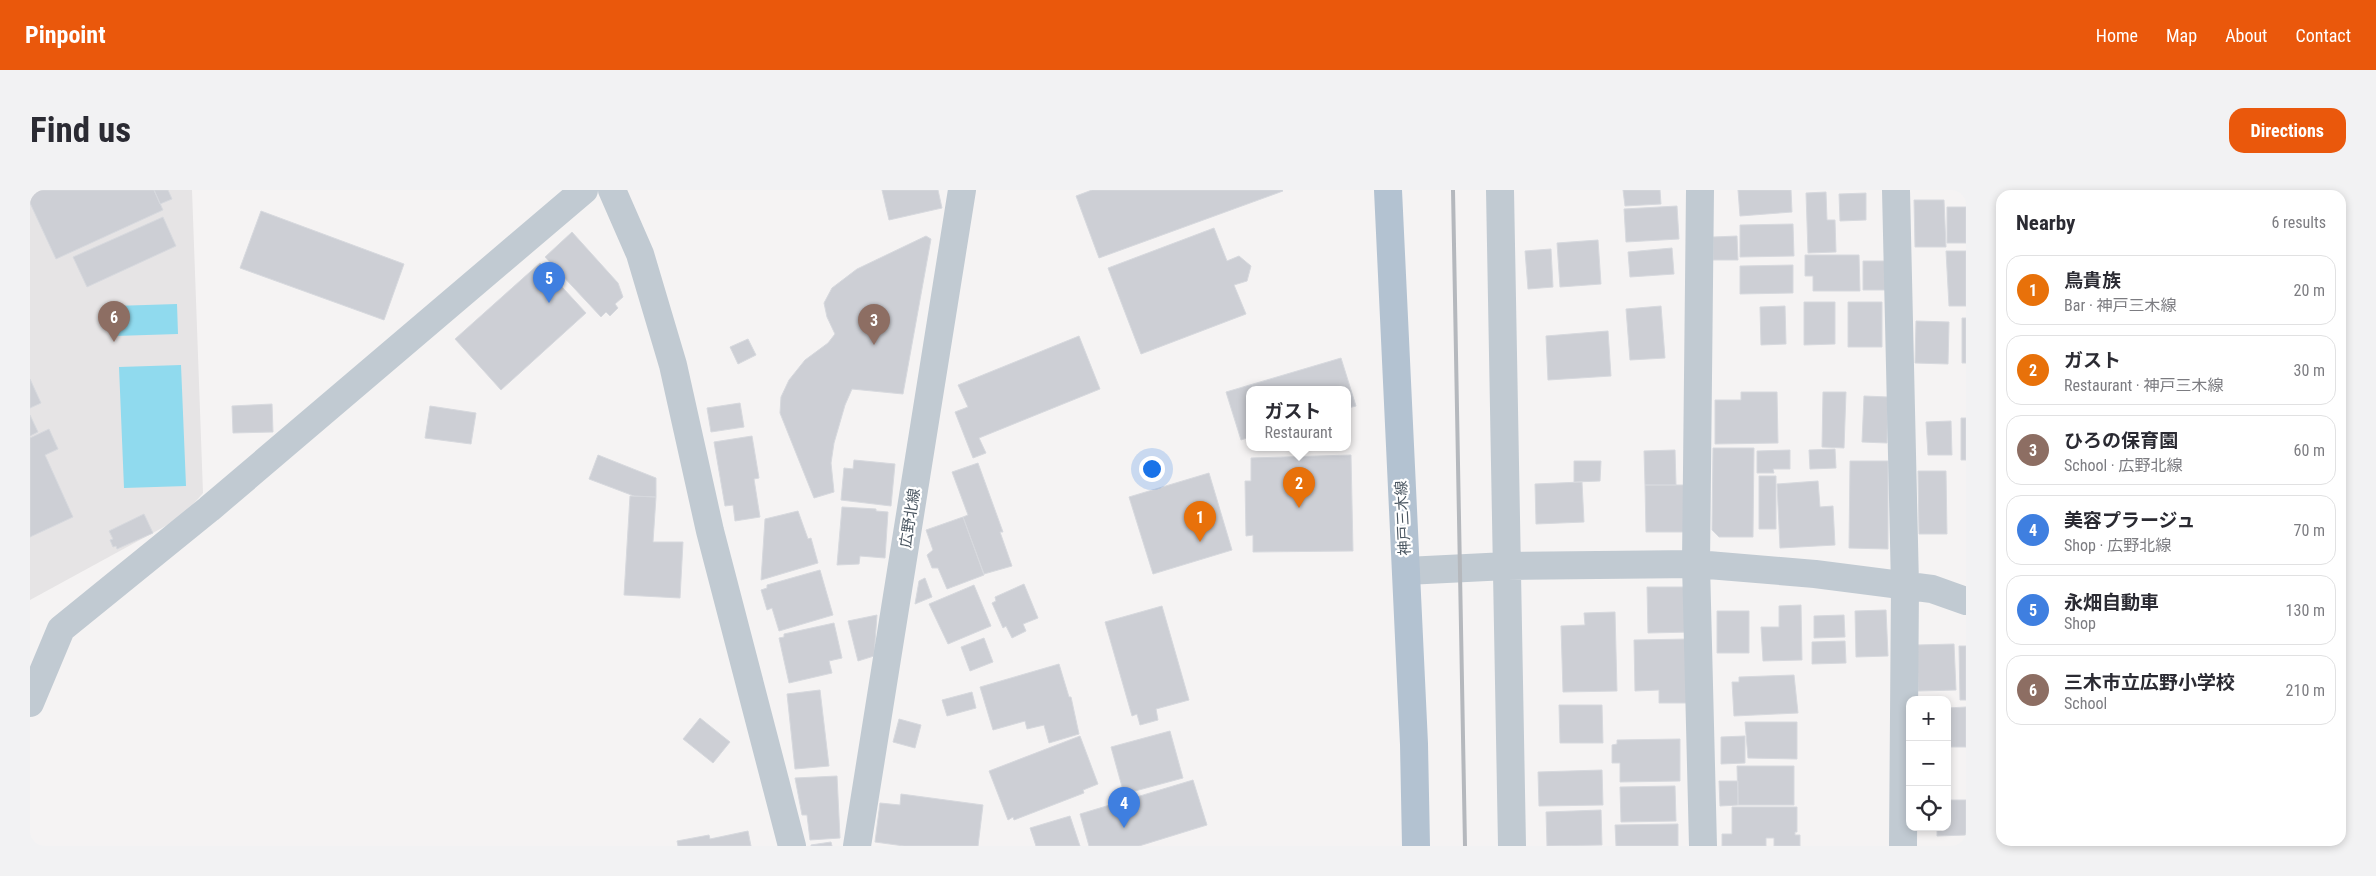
<!DOCTYPE html>
<html lang="en">
<head>
<meta charset="utf-8">
<style>
	body { margin:0; font-family:"Roboto Condensed","Noto Sans JP",sans-serif; background:#f2f2f3; color:#2b2b33 }
	.controls { position:absolute; right:15px; bottom:15px; display:grid; overflow:hidden; border-radius:10px; box-shadow:0 2px 8px #0003 }
	.controls button { width:45px; height:45px; display:grid; place-items:center; padding:0; border:0; border-bottom:1px solid #e1e1e2; background:#fff; color:#2b2b33; font:25px sans-serif }
	.you { position:absolute; left:1121px; top:278px; width:18px; height:18px; margin:-12px; border:4px solid #fff; border-radius:50%; background:#1a73e8; box-shadow:0 0 0 8px #1a73e833 }
	.badge { display:grid; place-items:center; width:32px; height:32px; border-radius:50%; background:#ea580c; color:#fff; font-size:16px; font-weight:700 }
	.pin { position:absolute; translate:-50% -41px; filter:drop-shadow(0 1px 2px #0008) }
	.pin::after { content:''; position:absolute; top:26px; width:18px; height:15px; background:inherit; clip-path:polygon(0 0,100% 0,50% 100%) }
	.popup { position:absolute; left:1216px; top:196px; width:105px; height:65px; box-sizing:border-box; display:grid; place-content:center; border-radius:10px; background:#fff; filter:drop-shadow(0 1px 4px #0005); font-size:16px; white-space:nowrap; color:#7c7c81 }
	.popup b { font-size:19px; color:#2b2b33 }
	.popup::after { content:''; position:absolute; left:50%; top:100%; margin-left:-10px; border:10px solid transparent; border-top-color:#fff }
	.list { margin:0; padding:0; list-style:none }
	h2 { display:flex; justify-content:space-between; align-items:center; height:65px; margin:0; padding:0 20px; font-size:21px }
	h2 small { font-size:16px; font-weight:400; color:#7c7c81 }
	.list li { display:grid; grid-template-columns:32px 1fr auto; gap:15px; align-items:center; box-sizing:border-box; height:70px; margin:0 10px 10px; padding:0 10px; border:1px solid #e1e1e2; border-radius:15px }
	.list b { display:block; font-size:19px; white-space:nowrap }
	.list p { margin:0; font-size:16px; white-space:nowrap; color:#7c7c81 }
	.list em { font-size:16px; font-style:normal; color:#7c7c81 }
	.icon { flex:none; width:28px; height:28px; fill:none; stroke:currentColor; stroke-width:2; stroke-linecap:round; stroke-linejoin:round }
	.map { position:relative; flex:none; width:1936px; height:656px; overflow:hidden; border-radius:15px }
	header { display:flex; align-items:center; gap:30px; box-sizing:border-box; height:70px; padding:0 25px; background:#ea580c; color:#fff }
	header strong { font-size:24px }
	nav { display:flex; gap:28px; margin-inline-start:auto; font-size:18px }
	.intro { display:flex; align-items:center; justify-content:space-between; box-sizing:border-box; height:120px; padding:0 30px }
	h1 { margin:0; font-size:35px }
	.button { padding:12px 22px; border-radius:15px; background:#ea580c; color:#fff; font-size:18px; font-weight:700 }
	main { display:flex; gap:30px; padding:0 30px }
	aside { flex:1; background:#fff; border-radius:15px; box-shadow:0 2px 8px #0003 }
	.map>svg:first-child { display:block }
	.education { fill:#e6e4e5 }
	.water { fill:#90daee }
	.building { fill:#cdcfd5; stroke:#d7d9de }
	.lines { fill:none; stroke-linecap:round; stroke-linejoin:round }
	.minor { stroke:#c1cad2; stroke-width:28 }
	.major { stroke:#b3c2d1; stroke-width:28 }
	.rail { stroke:#b5b8bd; stroke-width:4 }
	.labels { text-anchor:middle; dominant-baseline:central; stroke-width:4.5; stroke-linejoin:round; paint-order:stroke }
	.street-label { font-size:15px; fill:#4a5661; stroke:#fff }
</style>
</head>
<body>
<header>
<strong>Pinpoint</strong>
<nav><a>Home</a><a>Map</a><a>About</a><a>Contact</a></nav>
</header>
<div class="intro"><h1>Find us</h1><a class="button">Directions</a></div>
<main>
<div class="map">
<svg width="1936" height="656" viewBox="0 0 1936 656">
	<rect width="100%" height="100%" fill="#f5f3f3"/>
	<path class="education" d="M 0,0 L 162,0 L 173,303 L 152,327 L 0,410 Z"/>
	<path class="water" d="M 147,114 L 148,144 L 85,146 L 84,116 Z
		M 151,175 L 156,296 L 94,298 L 89,177 Z"/>
	<path class="building" d="M 0,0 L 124,0 L 133,20 L 26,69 L 0,13 Z
		M 124,0 L 138,0 L 142,9 L 130,14 Z
		M 852,0 L 908,0 L 912,18 L 859,30 Z
		M 1062,0 L 1252,0 L 1253,1 L 1069,68 L 1046,6 Z
		M 1593,0 L 1630,0 L 1631,14 L 1595,16 Z
		M 1708,0 L 1761,0 L 1762,22 L 1710,26 Z
		M 1796,2 L 1797,30 L 1805,30 L 1806,62 L 1778,63 L 1776,3 Z
		M 1836,3 L 1836,30 L 1810,31 L 1809,4 Z
		M 1884,10 L 1914,10 L 1916,57 L 1885,57 Z
		M 1647,16 L 1649,49 L 1596,52 L 1594,19 Z
		M 1917,17 L 1936,17 L 1936,53 L 1917,53 Z
		M 231,21 L 374,74 L 354,130 L 210,78 Z
		M 133,27 L 146,56 L 57,97 L 43,67 Z
		M 1763,34 L 1764,66 L 1710,67 L 1710,35 Z
		M 1184,38 L 1197,71 L 1209,66 L 1221,76 L 1217,91 L 1204,95 L 1216,124 L 1111,164 L 1078,78 Z
		M 542,42 L 588,93 L 593,107 L 585,114 L 588,118 L 580,126 L 576,122 L 571,127 L 515,67 Z
		M 896,46 L 901,49 L 873,204 L 822,199 L 815,215 L 804,253 L 801,273 L 804,302 L 784,308 L 750,223 L 751,207 L 759,190 L 775,170 L 798,153 L 805,144 L 797,127 L 794,113 L 802,98 L 827,79 Z
		M 1707,46 L 1708,70 L 1683,70 L 1683,47 Z
		M 1568,50 L 1571,94 L 1530,97 L 1527,53 Z
		M 1642,58 L 1644,84 L 1600,87 L 1598,62 Z
		M 1521,59 L 1523,97 L 1498,99 L 1495,61 Z
		M 1916,61 L 1936,61 L 1936,116 L 1919,116 Z
		M 1775,65 L 1829,65 L 1830,101 L 1783,101 L 1783,86 L 1775,86 Z
		M 1833,71 L 1857,71 L 1857,100 L 1833,100 Z
		M 510,73 L 556,123 L 471,200 L 425,149 Z
		M 1763,75 L 1763,103 L 1710,104 L 1710,76 Z
		M 1774,112 L 1805,112 L 1805,154 L 1774,155 Z
		M 1818,112 L 1852,112 L 1852,157 L 1818,157 Z
		M 1631,116 L 1635,168 L 1600,170 L 1596,119 Z
		M 1755,116 L 1756,154 L 1731,155 L 1730,117 Z
		M 1932,128 L 1936,128 L 1936,173 L 1932,173 Z
		M 1886,131 L 1919,132 L 1918,174 L 1885,173 Z
		M 1578,141 L 1581,186 L 1518,190 L 1516,146 Z
		M 1049,146 L 1070,199 L 949,248 L 956,263 L 943,268 L 925,222 L 938,217 L 928,195 Z
		M 718,149 L 726,165 L 708,174 L 700,157 Z
		M 1311,168 L 1326,216 L 1318,218 L 1318,199 L 1220,199 L 1220,247 L 1211,250 L 1196,202 Z
		M 0,189 L 11,213 L 0,218 Z
		M 1711,202 L 1747,202 L 1748,253 L 1685,254 L 1685,210 L 1711,210 Z
		M 1793,202 L 1816,202 L 1814,258 L 1792,257 Z
		M 1834,206 L 1858,207 L 1857,253 L 1832,252 Z
		M 710,213 L 714,237 L 681,242 L 677,218 Z
		M 242,214 L 243,242 L 203,243 L 202,216 Z
		M 400,216 L 446,223 L 441,254 L 395,248 Z
		M 0,225 L 8,242 L 0,246 Z
		M 1931,228 L 1936,228 L 1936,270 L 1931,270 Z
		M 1921,231 L 1922,265 L 1898,265 L 1896,232 Z
		M 19,239 L 28,259 L 15,265 L 43,327 L 0,347 L 0,248 Z
		M 722,246 L 729,288 L 724,289 L 730,327 L 705,331 L 703,315 L 695,316 L 684,252 Z
		M 1683,258 L 1724,258 L 1723,347 L 1689,347 L 1682,340 Z
		M 1805,259 L 1806,278 L 1780,279 L 1779,260 Z
		M 1645,260 L 1646,295 L 1615,295 L 1614,261 Z
		M 1760,260 L 1760,279 L 1743,279 L 1744,283 L 1727,283 L 1727,261 Z
		M 568,265 L 626,288 L 626,307 L 604,306 L 559,289 Z
		M 1321,265 L 1323,361 L 1223,362 L 1223,345 L 1216,346 L 1215,291 L 1221,291 L 1221,268 Z
		M 824,270 L 865,274 L 861,316 L 811,310 L 814,278 L 823,279 Z
		M 1544,271 L 1571,271 L 1570,291 L 1544,292 Z
		M 1820,271 L 1858,271 L 1858,359 L 1819,358 Z
		M 948,273 L 973,342 L 970,342 L 982,376 L 954,384 L 933,327 L 938,325 L 922,282 Z
		M 1888,281 L 1916,281 L 1917,344 L 1889,344 Z
		M 1179,283 L 1202,360 L 1123,384 L 1099,307 Z
		M 1729,286 L 1746,286 L 1746,339 L 1729,339 Z
		M 1788,291 L 1790,317 L 1803,316 L 1805,355 L 1750,358 L 1747,294 Z
		M 1552,292 L 1554,332 L 1506,334 L 1505,294 Z
		M 1615,295 L 1654,295 L 1655,342 L 1616,342 Z
		M 600,306 L 626,307 L 623,352 L 653,352 L 650,408 L 594,405 Z
		M 812,317 L 846,319 L 846,321 L 858,322 L 855,368 L 830,366 L 829,374 L 807,375 Z
		M 768,321 L 778,349 L 781,348 L 788,373 L 731,390 L 735,329 Z
		M 114,324 L 123,343 L 87,359 L 86,356 L 83,357 L 80,350 L 83,349 L 79,341 Z
		M 933,327 L 954,385 L 917,399 L 908,378 L 902,378 L 897,365 L 903,360 L 896,340 Z
		M 790,380 L 803,425 L 749,441 L 742,418 L 737,420 L 731,400 L 737,398 L 737,395 Z
		M 895,388 L 902,407 L 885,414 L 889,391 Z
		M 994,394 L 1008,428 L 993,434 L 996,441 L 982,448 L 976,436 L 973,438 L 962,413 L 966,411 L 965,407 Z
		M 944,395 L 961,436 L 918,454 L 899,414 Z
		M 1617,397 L 1660,397 L 1661,442 L 1618,443 Z
		M 1771,415 L 1772,470 L 1733,471 L 1731,437 L 1749,437 L 1749,416 Z
		M 1132,416 L 1159,510 L 1126,519 L 1128,530 L 1110,535 L 1107,524 L 1102,526 L 1075,432 Z
		M 1856,420 L 1858,466 L 1826,467 L 1825,421 Z
		M 1687,421 L 1719,421 L 1719,463 L 1687,463 Z
		M 1585,422 L 1587,501 L 1533,502 L 1531,436 L 1555,435 L 1554,423 Z
		M 847,425 L 844,466 L 828,471 L 818,431 Z
		M 1814,425 L 1815,447 L 1784,448 L 1784,426 Z
		M 804,433 L 812,468 L 799,471 L 802,483 L 759,493 L 749,448 L 754,447 L 754,444 Z
		M 954,448 L 963,472 L 940,481 L 931,457 Z
		M 1660,449 L 1661,513 L 1629,513 L 1629,500 L 1605,501 L 1604,450 Z
		M 1815,451 L 1816,473 L 1782,474 L 1782,452 Z
		M 1924,454 L 1926,500 L 1888,501 L 1887,455 Z
		M 1929,456 L 1936,456 L 1936,510 L 1930,510 Z
		M 1029,474 L 1039,507 L 1041,507 L 1049,544 L 1019,553 L 1014,535 L 997,539 L 995,531 L 963,540 L 950,497 Z
		M 1764,485 L 1768,523 L 1704,526 L 1702,492 L 1709,492 L 1709,487 Z
		M 790,500 L 799,576 L 765,579 L 757,504 Z
		M 942,502 L 946,518 L 917,526 L 912,510 Z
		M 1529,515 L 1572,515 L 1573,553 L 1530,553 Z
		M 1936,517 L 1936,557 L 1917,557 L 1917,518 Z
		M 670,528 L 700,552 L 683,573 L 653,549 Z
		M 869,529 L 891,535 L 885,558 L 863,552 Z
		M 1715,532 L 1767,532 L 1767,569 L 1718,568 Z
		M 1140,541 L 1153,588 L 1094,604 L 1081,557 Z
		M 1050,546 L 1068,594 L 1053,600 L 1054,603 L 984,630 L 983,627 L 978,630 L 959,581 Z
		M 1715,546 L 1715,573 L 1691,574 L 1691,547 Z
		M 1650,549 L 1650,591 L 1590,592 L 1590,573 L 1582,573 L 1582,555 L 1587,554 L 1587,550 Z
		M 1707,576 L 1764,576 L 1764,615 L 1708,615 Z
		M 1572,580 L 1573,615 L 1509,616 L 1508,582 Z
		M 807,586 L 810,648 L 780,650 L 777,625 L 772,625 L 765,588 Z
		M 1163,590 L 1177,635 L 1109,656 L 1059,656 L 1050,624 Z
		M 1689,591 L 1708,591 L 1708,615 L 1690,616 Z
		M 1645,596 L 1646,631 L 1591,632 L 1590,597 Z
		M 871,604 L 953,615 L 948,656 L 874,656 L 845,652 L 850,613 L 870,615 Z
		M 1917,610 L 1936,610 L 1936,645 L 1907,646 L 1907,637 L 1917,637 Z
		M 1702,617 L 1767,617 L 1767,642 L 1765,642 L 1765,645 L 1770,645 L 1770,656 L 1744,656 L 1744,648 L 1736,648 L 1736,656 L 1692,656 L 1692,644 L 1702,644 Z
		M 1571,620 L 1572,655 L 1517,656 L 1516,622 Z
		M 1040,626 L 1050,656 L 1006,656 L 1000,638 Z
		M 1648,634 L 1648,656 L 1586,656 L 1585,635 Z
		M 718,641 L 721,656 L 648,656 L 647,651 L 679,645 L 680,649 Z
		M 801,652 L 802,656 L 781,656 L 781,655 Z"/>
	<g class="lines">
		<path class="minor" d="M 582,0 L 610,64 L 643,175 L 680,341 L 762,656
			M 1470,0 L 1482,656
			M 1670,0 L 1666,374 L 1673,656
			M 1866,0 L 1875,396 L 1873,656
			M 1376,381 L 1477,376 L 1666,374 L 1785,384 L 1902,399 L 1936,411
			M 0,513 L 31,439 L 179,319 L 554,0
			M 827,656 L 932,0"/>
		<path class="major" d="M 1358,0 L 1384,554 L 1386,656"/>
		<path class="rail" d="M 1423,0 L 1435,656"/>
	</g>
	<g class="labels">
		<g class="street-label">
			<text transform="translate(880 328) rotate(-81)">広野北線</text>
			<text transform="translate(1373 328) rotate(-93)">神戸三木線</text>
		</g>
	</g>
</svg>
<div class="controls">
<button>+</button>
<button>−</button>
<button><svg class="icon" aria-label="locate" viewBox="0 0 24 24"><circle cx="12" cy="12" r="6"/><path d="M12 2v4M12 18v4M2 12h4M18 12h4"/></svg></button>
</div>
<div class="you"></div>
<div class="pin badge" style="left:1170px;top:352px;background:#e8710a">1</div>
<div class="pin badge" style="left:1269px;top:318px;background:#e8710a">2</div>
<div class="popup"><b>ガスト</b>Restaurant</div>
<div class="pin badge" style="left:844px;top:155px;background:#8d6e63">3</div>
<div class="pin badge" style="left:1094px;top:638px;background:#3f7fe0">4</div>
<div class="pin badge" style="left:519px;top:113px;background:#3f7fe0">5</div>
<div class="pin badge" style="left:84px;top:152px;background:#8d6e63">6</div>
</div>
<aside>
<h2>Nearby<small>6 results</small></h2>
<ul class="list">
<li><span class="badge" style="background:#e8710a">1</span><div><b>鳥貴族</b><p>Bar · 神戸三木線</p></div><em>20 m</em></li>
<li><span class="badge" style="background:#e8710a">2</span><div><b>ガスト</b><p>Restaurant · 神戸三木線</p></div><em>30 m</em></li>
<li><span class="badge" style="background:#8d6e63">3</span><div><b>ひろの保育園</b><p>School · 広野北線</p></div><em>60 m</em></li>
<li><span class="badge" style="background:#3f7fe0">4</span><div><b>美容プラージュ</b><p>Shop · 広野北線</p></div><em>70 m</em></li>
<li><span class="badge" style="background:#3f7fe0">5</span><div><b>永畑自動車</b><p>Shop</p></div><em>130 m</em></li>
<li><span class="badge" style="background:#8d6e63">6</span><div><b>三木市立広野小学校</b><p>School</p></div><em>210 m</em></li>
</ul>
</aside>
</main>
</body>
</html>
